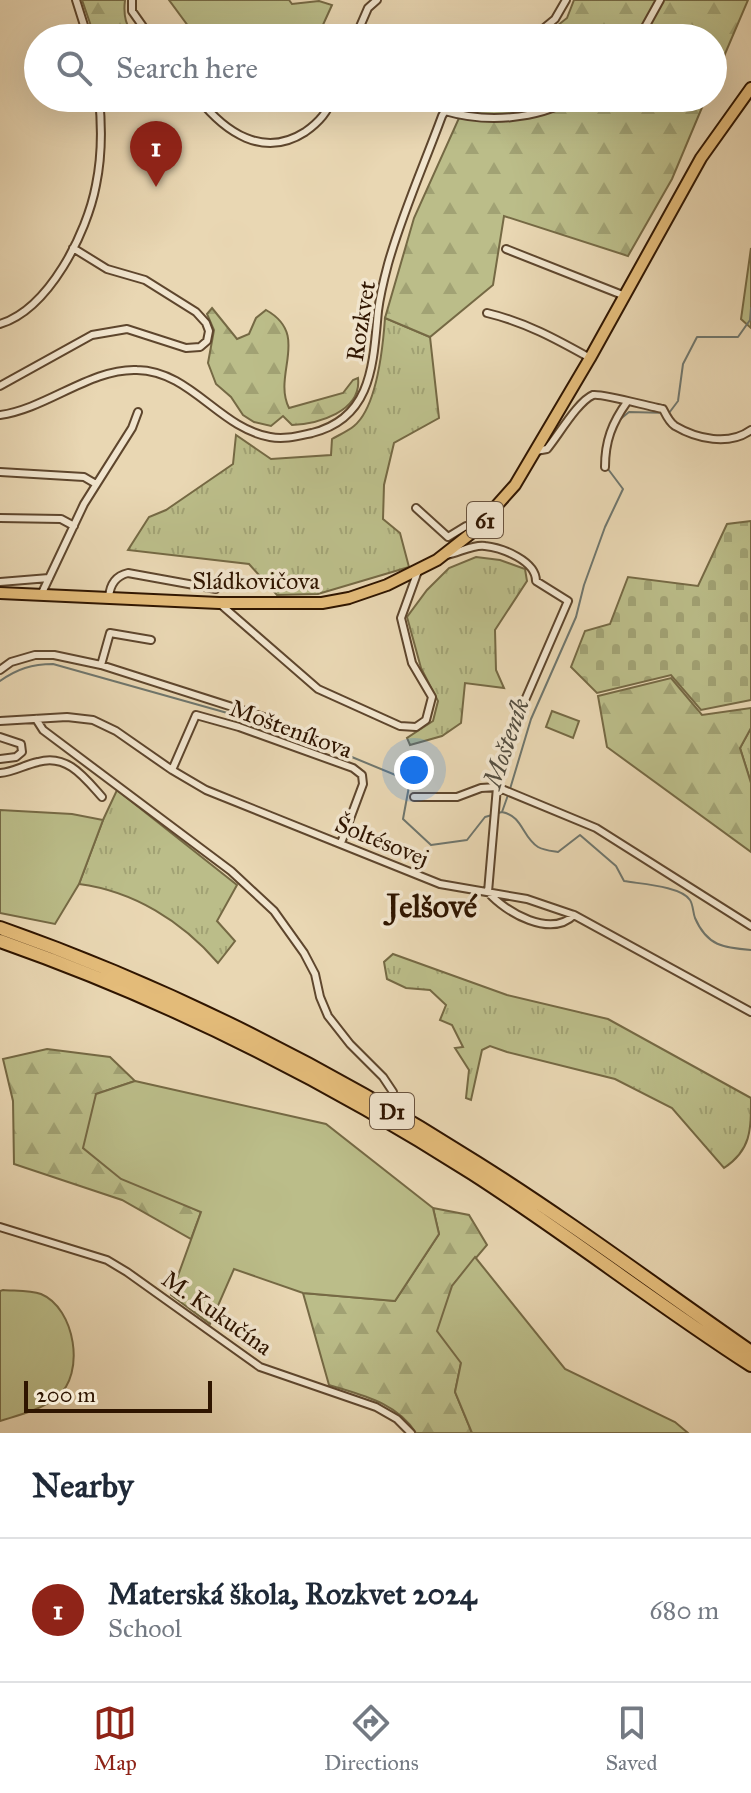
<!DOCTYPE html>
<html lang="en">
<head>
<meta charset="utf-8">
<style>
	body { margin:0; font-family:"IM FELL Great Primer",serif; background:#f6f6f7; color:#1f2937 }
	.scale { position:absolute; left:24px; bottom:20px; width:188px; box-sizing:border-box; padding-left:8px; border:4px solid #2f1500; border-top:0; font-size:22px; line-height:28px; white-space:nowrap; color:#2f1500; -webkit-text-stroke:6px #f1e5ce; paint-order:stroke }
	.you { position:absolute; left:414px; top:770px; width:28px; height:28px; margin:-20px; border:6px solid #fff; border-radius:50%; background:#1a73e8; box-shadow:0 0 0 12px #1a73e833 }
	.badge { display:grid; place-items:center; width:52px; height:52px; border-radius:50%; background:#8f2418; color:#fff; font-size:26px; font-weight:700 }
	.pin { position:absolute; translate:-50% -66px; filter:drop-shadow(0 2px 4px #0008) }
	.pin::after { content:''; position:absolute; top:42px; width:28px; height:24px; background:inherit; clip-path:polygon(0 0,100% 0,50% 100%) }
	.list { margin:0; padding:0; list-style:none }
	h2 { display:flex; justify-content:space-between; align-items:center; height:104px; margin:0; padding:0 32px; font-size:34px }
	h2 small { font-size:26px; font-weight:400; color:#747a83 }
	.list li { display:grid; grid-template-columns:52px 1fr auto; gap:24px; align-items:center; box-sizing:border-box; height:144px; padding:0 32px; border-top:2px solid #e0e1e3 }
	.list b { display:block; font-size:30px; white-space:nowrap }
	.list p { margin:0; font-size:26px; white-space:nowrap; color:#747a83 }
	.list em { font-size:26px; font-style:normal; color:#747a83 }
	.icon { flex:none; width:44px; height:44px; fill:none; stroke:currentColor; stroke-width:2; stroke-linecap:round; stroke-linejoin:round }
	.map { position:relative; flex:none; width:751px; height:1433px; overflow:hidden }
	.search { position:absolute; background:#fff; box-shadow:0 8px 32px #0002; left:24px; right:24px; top:24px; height:88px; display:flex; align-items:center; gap:20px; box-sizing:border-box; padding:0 28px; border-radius:44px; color:#747a83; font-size:30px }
	.sheet { height:248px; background:#fff }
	nav { display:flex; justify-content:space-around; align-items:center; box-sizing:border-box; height:112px; border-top:2px solid #e0e1e3; background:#fff; font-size:22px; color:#747a83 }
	nav a { display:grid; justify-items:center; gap:4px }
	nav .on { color:#8f2418 }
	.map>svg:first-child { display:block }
	.grass { fill:url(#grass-tufts); stroke:#756944; stroke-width:2 }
	.forest { fill:url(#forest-firs); stroke:#756944; stroke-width:2 }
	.cemetery { fill:url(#cemetery-stones); stroke:#756944; stroke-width:2 }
	.green { fill:#bbbd89; stroke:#756944; stroke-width:2 }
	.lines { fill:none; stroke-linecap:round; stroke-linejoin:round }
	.stream { stroke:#6f766d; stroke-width:2 }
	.minor-casing { stroke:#5e462d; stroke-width:10 }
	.primary-casing { stroke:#2f1500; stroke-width:14 }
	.motorway-casing { stroke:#2f1500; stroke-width:16 }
	.minor { stroke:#f1e5ce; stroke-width:6 }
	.primary { stroke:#e4bc7a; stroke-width:10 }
	.motorway { stroke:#e4bc7a; stroke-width:12 }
	.labels { text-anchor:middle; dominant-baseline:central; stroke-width:7; stroke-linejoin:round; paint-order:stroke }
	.shield { fill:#f1e5ce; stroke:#69533e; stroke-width:2 }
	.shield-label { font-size:22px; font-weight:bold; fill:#2f1500 }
	.street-label { font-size:24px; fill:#2f1500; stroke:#f1e5ce }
	.water-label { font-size:26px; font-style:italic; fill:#544e40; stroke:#f1e5ce }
	.district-label { font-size:32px; font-weight:bold; fill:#2f1500; stroke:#f1e5ce }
</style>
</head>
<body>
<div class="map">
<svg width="751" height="1433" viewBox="0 0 751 1433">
	<defs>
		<pattern id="grass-tufts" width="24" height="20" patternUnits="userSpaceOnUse" patternTransform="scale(2)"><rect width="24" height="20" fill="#bbbd89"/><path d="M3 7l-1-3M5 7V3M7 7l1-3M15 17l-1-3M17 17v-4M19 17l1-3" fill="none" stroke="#a1a274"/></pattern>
		<pattern id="forest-firs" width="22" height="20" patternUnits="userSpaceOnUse" patternTransform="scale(2)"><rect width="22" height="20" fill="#bbbd89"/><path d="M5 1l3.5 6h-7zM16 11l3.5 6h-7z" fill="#a1a274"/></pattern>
		<pattern id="cemetery-stones" width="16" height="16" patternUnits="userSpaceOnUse" patternTransform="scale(2)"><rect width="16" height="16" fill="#bbbd89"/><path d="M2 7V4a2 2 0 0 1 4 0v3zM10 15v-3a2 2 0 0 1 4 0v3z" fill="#a1a274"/></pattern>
	</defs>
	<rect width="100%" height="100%" fill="#e9d7b3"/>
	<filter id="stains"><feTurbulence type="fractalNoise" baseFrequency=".0025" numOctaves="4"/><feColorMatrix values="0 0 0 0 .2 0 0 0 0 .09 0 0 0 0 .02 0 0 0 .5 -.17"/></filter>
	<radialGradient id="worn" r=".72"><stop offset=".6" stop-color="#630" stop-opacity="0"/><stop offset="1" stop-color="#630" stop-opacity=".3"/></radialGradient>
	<path class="grass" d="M 385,318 L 430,337 L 439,418 L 394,443 L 384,485 L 383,519 L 400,533 L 409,567 L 318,594 L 277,595 L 249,564 L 128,550 L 149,517 L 166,510 L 233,464 L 236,435 L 271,459 L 331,455 L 332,439 C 339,435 348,431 354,426 C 377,407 383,346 385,318 Z
		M 476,557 L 500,560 L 525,569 L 527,581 L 495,630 L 496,670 L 504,688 L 465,683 L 461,723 L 442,736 L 410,745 L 407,738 L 433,721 L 438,701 L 421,668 L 407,617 L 427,590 L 449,568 Z
		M 751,728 L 751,783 L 740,748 Z
		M 117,790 L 237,885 L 217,921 L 235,941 L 218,963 C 182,921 133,891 79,884 L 103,820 Z
		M 393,954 L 507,995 L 608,1019 L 751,1098 C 751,1131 751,1150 724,1168 L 672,1108 L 615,1079 L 507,1052 L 490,1046 L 482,1050 L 471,1100 L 466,1098 L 469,1070 L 455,1048 L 463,1047 L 452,1025 L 440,1020 L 446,1005 L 430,990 L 406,988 L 387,979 L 384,962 Z"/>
	<path class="forest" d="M 82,0 L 125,0 C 123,17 126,25 135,38 L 120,38 L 118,35 L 92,29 Z
		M 574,0 L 748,0 L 713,82 L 713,38 L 542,38 L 567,18 Z
		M 468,98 L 706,98 L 672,179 L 628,256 L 504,216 L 493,285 L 430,337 L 385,318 L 414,218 Z
		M 751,248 L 751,328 L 741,319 Z
		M 212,308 L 237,339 L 249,334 L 256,318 L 266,310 C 311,335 272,374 289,408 L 343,393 L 353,380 L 358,378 C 362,412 317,424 292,425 L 283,416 L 271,426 L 254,422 L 243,415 L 231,397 L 216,384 L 208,363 L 214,330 L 207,314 Z
		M 671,678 L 702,715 L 751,708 L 751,728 L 740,748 L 751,783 L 751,852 L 607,747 L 598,696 Z
		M 47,1049 L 110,1057 L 135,1081 L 96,1094 L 166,1196 L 201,1212 L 191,1239 L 122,1200 L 14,1164 L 13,1101 L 3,1059 Z
		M 433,1208 L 469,1215 L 487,1245 L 452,1286 L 461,1363 L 455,1392 L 472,1433 L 416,1433 C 396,1402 361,1395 329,1385 L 303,1293 L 395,1301 L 439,1234 Z"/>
	<path class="cemetery" d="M 751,521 L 751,700 L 701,710 L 671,675 L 597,693 L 571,667 L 585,631 L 610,624 L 628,577 L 698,586 L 727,524 Z"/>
	<path class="green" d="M 169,0 L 289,0 L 292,4 L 319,1 L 332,5 L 317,38 L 197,38 Z
		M 552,711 L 579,721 L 573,738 L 546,727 Z
		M 0,810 L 72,814 L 103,820 L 79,884 L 55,924 L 0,913 Z
		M 135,1081 L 326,1124 L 433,1208 L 439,1234 L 395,1301 L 303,1293 L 234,1269 L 210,1324 L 171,1295 L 201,1212 L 121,1179 L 83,1148 L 96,1094 Z
		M 475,1257 L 565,1369 L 675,1422 L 688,1433 L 472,1433 L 455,1392 L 461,1363 L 437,1331 L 452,1286 Z
		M 3,1290 C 15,1291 30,1290 41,1294 C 75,1308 86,1374 57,1397 C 41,1410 19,1415 0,1421 L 0,1291 Z"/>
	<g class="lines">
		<path class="stream" d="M 618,421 L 629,412 L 669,413 L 678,401 L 683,364 L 697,337 L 738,337 L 750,320 L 751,308
			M 611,440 L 616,427
			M 0,681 C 17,669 32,664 53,664 L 231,714 L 303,742 L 347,755 L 410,781 L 403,819 L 431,845 L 467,840 L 485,817 L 492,815
			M 510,789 L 531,719 L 576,617 L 584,585 L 605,527 L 623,489 L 608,469 L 609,454
			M 502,812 C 523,816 522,837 538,847 C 543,850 552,851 558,852 L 580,835 L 616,866 L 624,881 C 640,884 681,886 690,900 C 693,904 693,913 695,918 C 707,946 724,948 751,950
			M 498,813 L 502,812 L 508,795"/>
		<defs>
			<path id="minor" d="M 76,0 L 88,38
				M 132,0 L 132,11 L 151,38
				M 355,38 L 368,8 L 377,0
				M 532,38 L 555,19 L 566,0
				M 639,38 L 660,0
				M 198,98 C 225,132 263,159 305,132 C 318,123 328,113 332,98
				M 445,111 C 486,123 536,120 574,98
				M 506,249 L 625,296
				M 487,313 C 525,322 556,339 590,358
				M 0,324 C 49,309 87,233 96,185 C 102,156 102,127 99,98
				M 0,386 L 92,335 L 127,329 L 186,348 L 200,347 L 207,341 L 209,331 L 206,323 L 196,312 L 145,280 L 107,269 L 73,248
				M 0,415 C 46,409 91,368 137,370 C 191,371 219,428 270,437 C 284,440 298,436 312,433 C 373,418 373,362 378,311 C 380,295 384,279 388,264 C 402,214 424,165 442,116 L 452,98
				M 536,451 L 547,449 C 558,436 578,401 593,395 C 602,393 650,407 663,409 C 666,415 669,422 675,426 C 697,439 729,446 751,430
				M 605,467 C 605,441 612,423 627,402
				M 0,472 L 84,477 L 96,484
				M 416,508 L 448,537 L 466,526 L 474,531
				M 0,518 L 61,519 L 74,526
				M 446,555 C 458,553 474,544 485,546 C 503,548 536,561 536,581 L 568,601 L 519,714 L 497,787 L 488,892 C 506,913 551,938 574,915
				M 0,582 L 49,578
				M 41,595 L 84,504 L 132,428 L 138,412
				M 109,597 C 110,585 115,576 128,573 L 216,589
				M 219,603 L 318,689 L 400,726 L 416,727 L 426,720 L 432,697 L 412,663 L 401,618 L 418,571
				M 101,665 L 110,633 L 151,640
				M 0,670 L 11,662 L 35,655 L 54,655 L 101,665 L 270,719
				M 36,719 L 43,730 L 231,871 L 274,911 L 304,953 L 315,974 L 320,997 L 328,1016 L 350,1044 L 383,1077 L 393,1092
				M 0,721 L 67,717 L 93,720 L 116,731 L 172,770 L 206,790 L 440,884 L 527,899 L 574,915 L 751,1012
				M 0,737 L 21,744 L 22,752 L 16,757 L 0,759
				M 172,770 L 196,715 L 239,727 L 353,768 L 362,775 L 363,784 L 341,843
				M 0,773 C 14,772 24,765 38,762 C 67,753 85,778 102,797
				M 414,797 L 457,797 L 481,788 L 497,787 L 596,828 L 751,926
				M 0,1227 L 107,1260 L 127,1272 L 260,1367 L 376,1407 L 397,1419 L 411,1433"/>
			<path id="primary" d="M 0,593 L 219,603 L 322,603 L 349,598 L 387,585 L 437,560 L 474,531 L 515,485 L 590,358 L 701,158 L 751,88"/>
			<path id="motorway" d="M 0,928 C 168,987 328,1068 477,1163 C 571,1222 660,1289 751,1352
				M 0,941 C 165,999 325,1079 472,1173 C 567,1234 656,1304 751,1365"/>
		</defs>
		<use href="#minor" class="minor-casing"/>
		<use href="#primary" class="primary-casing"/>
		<use href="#motorway" class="motorway-casing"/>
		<use href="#minor" class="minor"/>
		<use href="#primary" class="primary"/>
		<use href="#motorway" class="motorway"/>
	</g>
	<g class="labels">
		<g class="shield">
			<rect x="467" y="502" width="36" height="36" rx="6"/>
			<rect x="370" y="1093" width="44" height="36" rx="6"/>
		</g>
		<g class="shield-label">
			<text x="485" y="520">61</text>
			<text x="392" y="1111">D1</text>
		</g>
		<g class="street-label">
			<text transform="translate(361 321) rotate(-81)">Rozkvet</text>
			<text x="256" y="581">Sládkovičova</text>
			<text transform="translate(291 729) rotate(20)">Mošteníkova</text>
			<text transform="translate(382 841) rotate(22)">Šoltésovej</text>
			<text transform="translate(217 1313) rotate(35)">M. Kukučína</text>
		</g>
		<g class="water-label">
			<text transform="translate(506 743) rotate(-71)">Mošteník</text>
		</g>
		<g class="district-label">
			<text x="432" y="906">Jelšové</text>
		</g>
	</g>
	<rect width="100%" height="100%" filter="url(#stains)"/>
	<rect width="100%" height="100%" fill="url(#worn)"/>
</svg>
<div class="scale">200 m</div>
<div class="you"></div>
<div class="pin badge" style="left:156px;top:187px">1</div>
<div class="search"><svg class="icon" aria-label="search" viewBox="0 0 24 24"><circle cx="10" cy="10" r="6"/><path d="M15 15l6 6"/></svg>Search here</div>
</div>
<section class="sheet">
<h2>Nearby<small></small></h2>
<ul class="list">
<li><span class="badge">1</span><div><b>Materská škola, Rozkvet 2024</b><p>School</p></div><em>680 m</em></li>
</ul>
</section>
<nav>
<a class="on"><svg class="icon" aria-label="map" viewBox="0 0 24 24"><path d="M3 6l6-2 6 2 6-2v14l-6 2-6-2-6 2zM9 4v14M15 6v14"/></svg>Map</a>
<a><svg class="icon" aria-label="directions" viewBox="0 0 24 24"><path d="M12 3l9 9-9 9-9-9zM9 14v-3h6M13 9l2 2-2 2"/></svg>Directions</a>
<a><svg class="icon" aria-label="saved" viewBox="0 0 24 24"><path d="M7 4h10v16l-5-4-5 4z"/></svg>Saved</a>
</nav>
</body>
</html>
